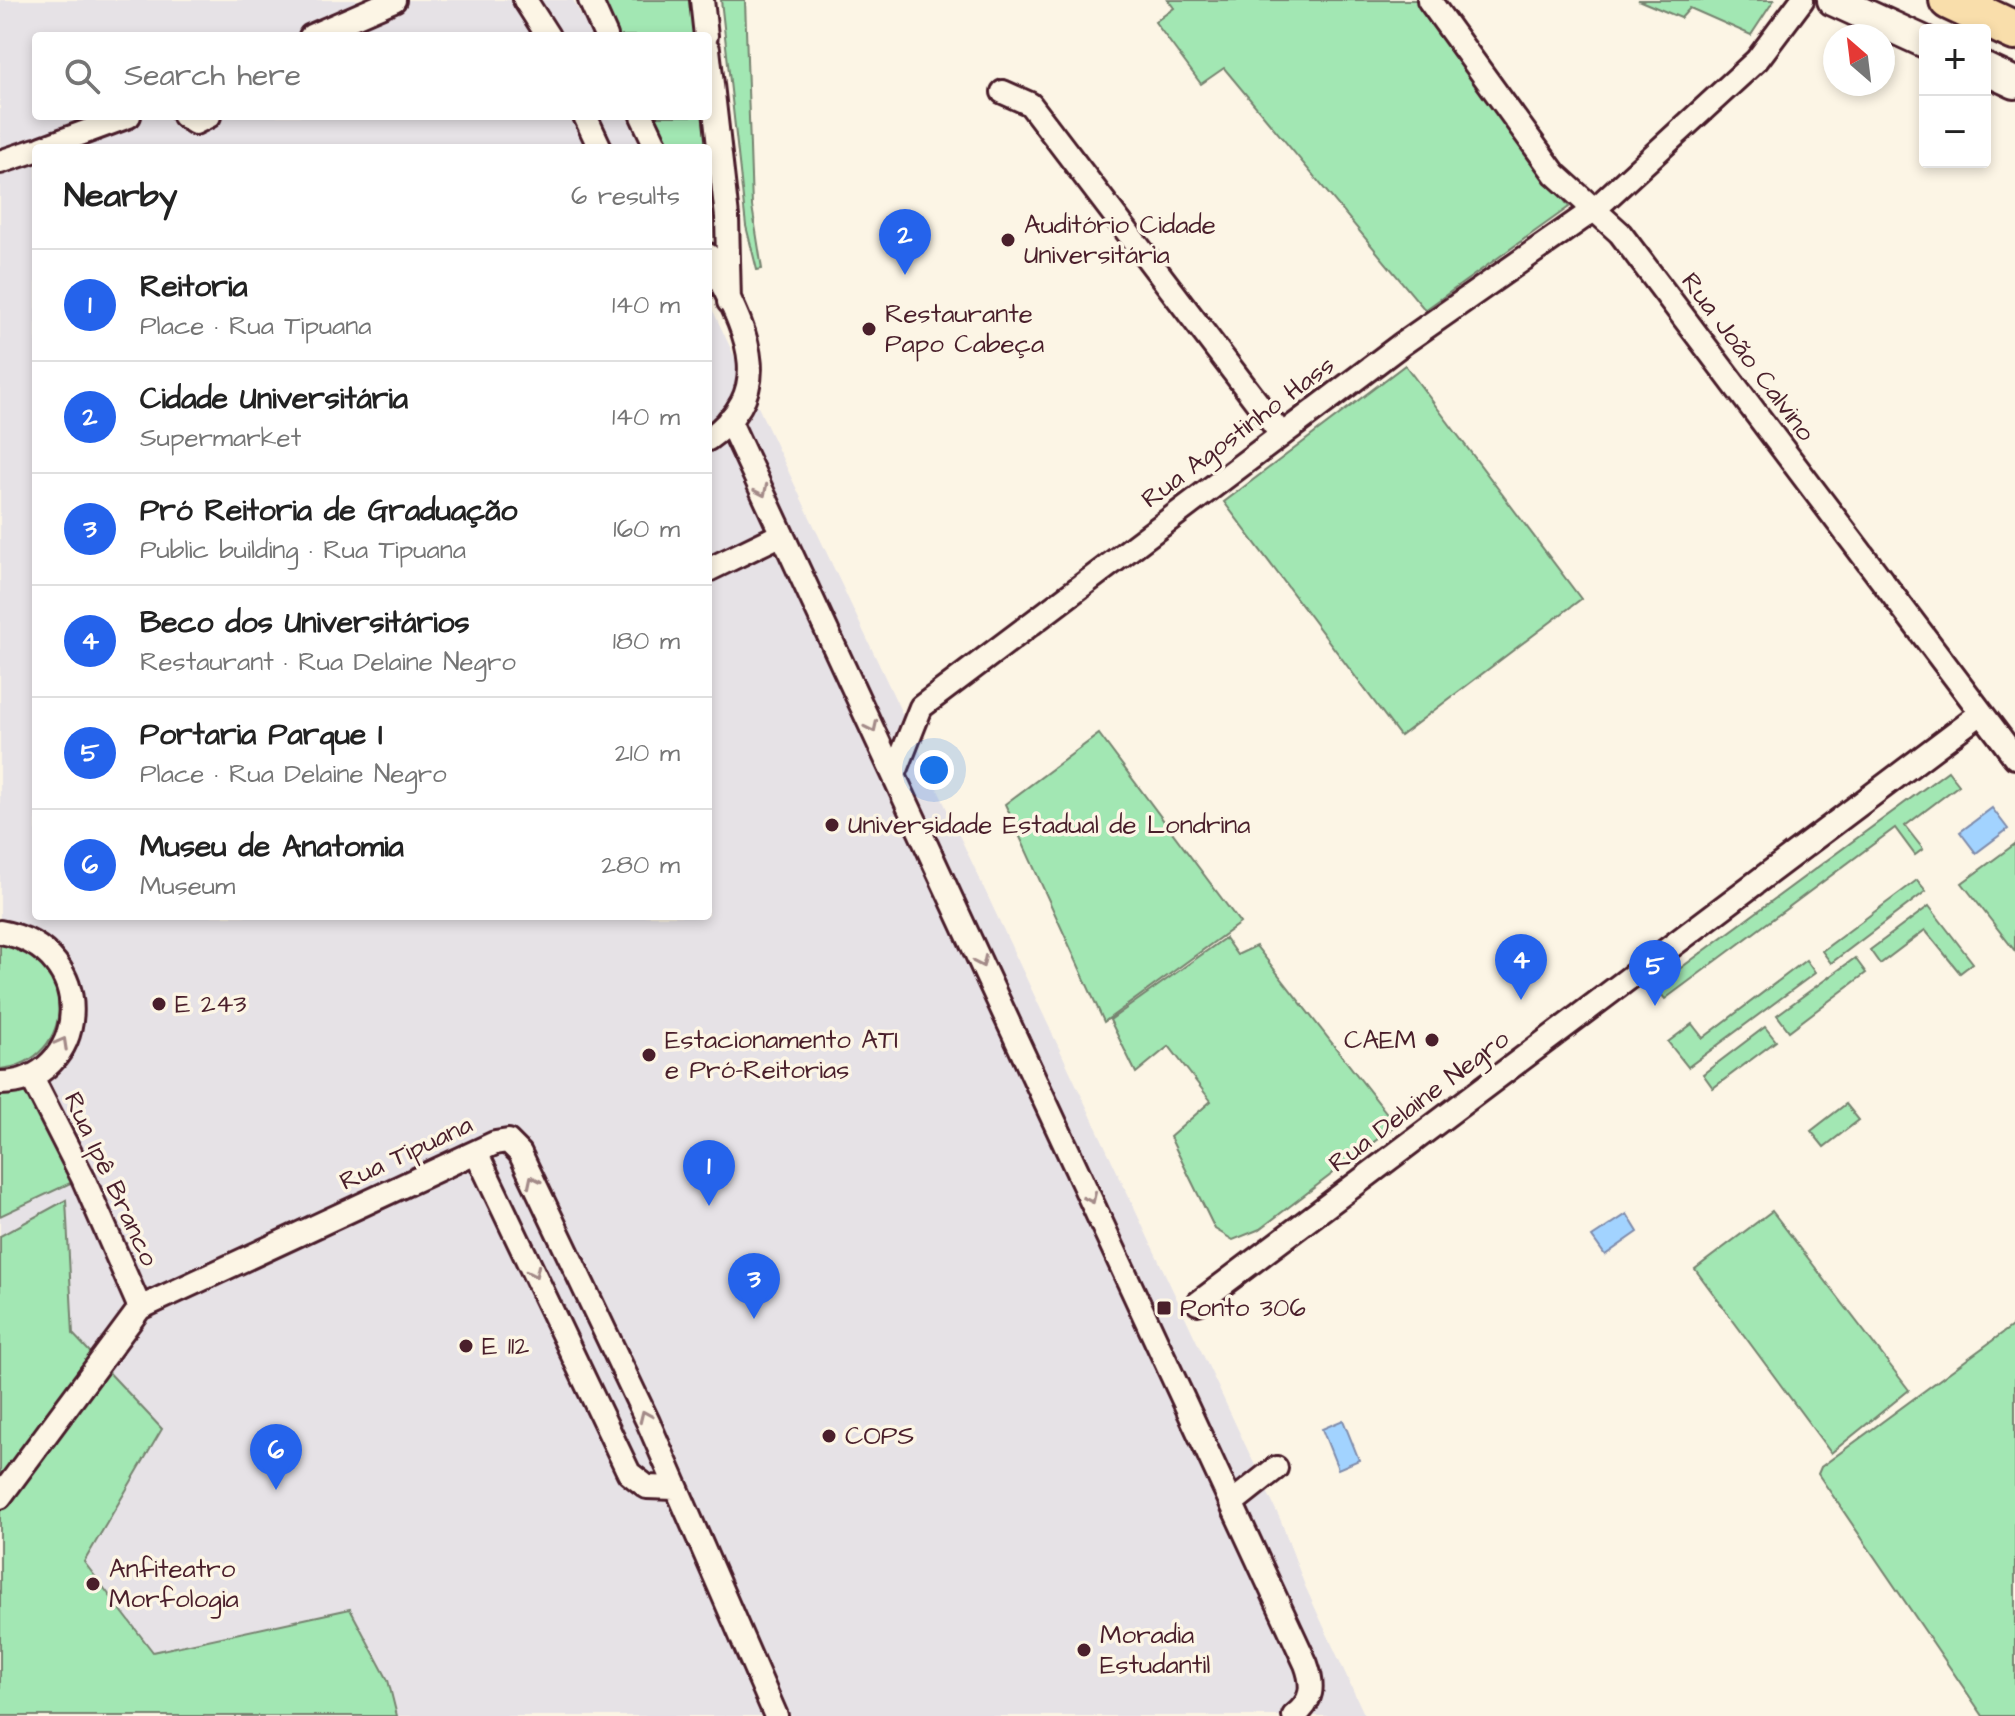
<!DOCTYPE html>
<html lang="en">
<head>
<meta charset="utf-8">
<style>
	body { margin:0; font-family:"Architects Daughter",sans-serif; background:#f2f2f2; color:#222 }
	.controls { position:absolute; right:24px; top:24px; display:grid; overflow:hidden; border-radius:8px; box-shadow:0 4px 12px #0003 }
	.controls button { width:72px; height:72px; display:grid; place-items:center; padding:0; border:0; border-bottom:2px solid #e0e0e0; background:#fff; color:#222; font:40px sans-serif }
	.compass { position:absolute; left:1823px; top:24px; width:72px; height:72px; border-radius:50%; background:#fff; box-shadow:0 4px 12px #0003; rotate:332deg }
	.you { position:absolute; left:934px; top:770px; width:28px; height:28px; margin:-20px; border:6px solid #fff; border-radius:50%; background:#1a73e8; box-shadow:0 0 0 12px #1a73e833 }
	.badge { display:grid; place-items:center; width:52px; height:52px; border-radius:50%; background:#2563eb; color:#fff; font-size:26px; font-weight:700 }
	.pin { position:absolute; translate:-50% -66px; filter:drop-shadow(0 2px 4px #0008) }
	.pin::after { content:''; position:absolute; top:42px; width:28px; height:24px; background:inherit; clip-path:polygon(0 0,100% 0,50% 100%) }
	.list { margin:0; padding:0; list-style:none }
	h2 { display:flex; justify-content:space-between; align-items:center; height:104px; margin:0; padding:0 32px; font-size:34px }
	h2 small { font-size:26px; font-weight:400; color:#767676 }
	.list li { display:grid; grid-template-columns:52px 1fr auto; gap:24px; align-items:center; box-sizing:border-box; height:112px; padding:0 32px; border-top:2px solid #e0e0e0 }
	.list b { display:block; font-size:30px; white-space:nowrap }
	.list p { margin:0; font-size:26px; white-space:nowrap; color:#767676 }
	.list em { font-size:26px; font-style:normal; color:#767676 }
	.icon { flex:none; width:44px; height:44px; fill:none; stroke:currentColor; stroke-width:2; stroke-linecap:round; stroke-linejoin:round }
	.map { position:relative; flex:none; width:2015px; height:1716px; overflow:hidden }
	.search { position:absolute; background:#fff; box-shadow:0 4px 12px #0003; left:32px; top:32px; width:680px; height:88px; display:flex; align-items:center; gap:20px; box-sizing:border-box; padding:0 28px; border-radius:8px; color:#767676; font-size:30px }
	.panel { position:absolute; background:#fff; box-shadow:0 4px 12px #0003; left:32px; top:144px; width:680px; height:776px; border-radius:8px }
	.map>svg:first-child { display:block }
	.built { fill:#e6e2e6 }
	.green { fill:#a2e7b3; stroke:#76836f; stroke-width:2 }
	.water { fill:#a2d3ff; stroke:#7f8baa; stroke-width:2 }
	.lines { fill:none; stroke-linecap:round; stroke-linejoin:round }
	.street-casing { stroke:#4a1f2b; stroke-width:28 }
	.secondary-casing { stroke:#4a1f2b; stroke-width:36 }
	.highway-casing { stroke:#4a1f2b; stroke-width:44 }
	.street { stroke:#fcf5e5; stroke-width:22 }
	.secondary { stroke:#fcf5e5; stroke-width:30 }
	.highway { stroke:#f9deab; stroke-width:38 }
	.oneway { stroke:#a38a88 }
	.poi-dot { fill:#4a1f2b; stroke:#fcf5e5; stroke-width:3 }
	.labels { text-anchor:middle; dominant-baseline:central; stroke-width:7; stroke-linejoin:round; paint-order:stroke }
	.poi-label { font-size:26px; fill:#4a1f2b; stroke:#fcf5e5; text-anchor:start }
	.street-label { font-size:26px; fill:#4a1f2b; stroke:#fcf5e5 }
</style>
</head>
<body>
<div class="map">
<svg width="2015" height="1716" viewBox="0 0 2015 1716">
	<rect width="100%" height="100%" fill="#fcf5e5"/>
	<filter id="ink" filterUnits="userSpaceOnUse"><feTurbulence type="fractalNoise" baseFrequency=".0125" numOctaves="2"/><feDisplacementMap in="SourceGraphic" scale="16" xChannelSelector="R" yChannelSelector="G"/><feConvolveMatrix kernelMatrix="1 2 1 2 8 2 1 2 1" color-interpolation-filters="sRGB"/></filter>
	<g filter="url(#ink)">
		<path class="built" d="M 0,0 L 573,0 L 592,36 L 36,36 L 36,116 L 627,116 L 641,148 L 36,148 L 36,916 L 708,916 L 708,300 L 1281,1521 L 1305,1586 L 1365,1716 L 0,1716 Z"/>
		<path class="green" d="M 602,0 L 691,0 L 695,36 L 619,36 Z
			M 721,0 L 745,0 L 752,206 L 762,269 L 757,270 L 746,226 Z
			M 1168,0 L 1418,0 L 1569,207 L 1425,310 L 1224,68 L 1201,84 L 1155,22 L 1174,8 Z
			M 1638,0 L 1774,0 L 1751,35 L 1690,8 L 1681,18 Z
			M 655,116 L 703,116 L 707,148 L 669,148 Z
			M 1405,365 L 1581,599 L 1400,736 L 1224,502 Z
			M 1099,734 L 1240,923 L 1104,1022 L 1005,804 Z
			M 1948,771 L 1959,785 L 1905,826 L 1923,849 L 1915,855 L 1895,828 L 1665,999 L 1655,987 Z
			M 2015,844 L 2015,951 L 1962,883 Z
			M 1917,880 L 1926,891 L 1831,963 L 1822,951 Z
			M 1929,906 L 1973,963 L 1960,973 L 1925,930 L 1880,964 L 1870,950 Z
			M 1225,938 L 1237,955 L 1256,946 L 1396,1125 L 1260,1229 L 1233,1240 L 1215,1229 L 1170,1137 L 1211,1101 L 1169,1046 L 1136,1073 L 1110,1020 Z
			M 0,944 C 79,951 78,1062 0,1069 Z
			M 1855,958 L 1866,973 L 1789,1031 L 1777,1015 Z
			M 1806,960 L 1815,973 L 1688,1067 L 1668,1042 L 1692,1024 L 1703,1038 Z
			M 1765,1027 L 1776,1041 L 1713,1088 L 1703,1074 Z
			M 33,1082 L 79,1179 L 0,1216 L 0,1096 Z
			M 1846,1104 L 1859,1120 L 1824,1147 L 1811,1131 Z
			M 66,1200 L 73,1334 L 162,1429 L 84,1562 L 153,1652 L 350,1609 L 388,1680 L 397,1716 L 0,1716 L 0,1236 Z
			M 1772,1211 L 1909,1390 L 1831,1453 L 1695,1269 Z
			M 2015,1324 L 2015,1716 L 1983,1716 L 1818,1474 L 1821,1467 Z"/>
		<path class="water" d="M 1992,808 L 2008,829 L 1976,853 L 1960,832 Z
			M 1627,1214 L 1638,1232 L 1605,1255 L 1592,1237 Z
			M 1343,1420 L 1359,1460 L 1338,1469 L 1322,1429 Z"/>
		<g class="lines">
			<defs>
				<path id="street" d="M 525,0 L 548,36
					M 590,0 L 606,36
					M 702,0 L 706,36
					M 1429,0 L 1555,174 L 1620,233 L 2015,757
					M 311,36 L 394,0
					M 708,49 L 727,217 L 729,302
					M 1003,92 L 1030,104 L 1281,434
					M 184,116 L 195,123 L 209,116
					M 585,116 L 600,148
					M 642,116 L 657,148
					M 42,148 L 129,116
					M 0,162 L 36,150
					M 708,255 C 738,320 785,385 708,439
					M 729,420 L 1306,1664 C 1314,1686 1313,1701 1294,1716
					M 708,570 L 782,534
					M 894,775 L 921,707 L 1402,344 L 1595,209 L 1757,60 L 1802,0
					M 0,932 C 103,950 88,1083 0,1083
					M 31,1076 L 83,1178 L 140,1308
					M 476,1152 L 629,1473 L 647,1487 L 675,1488
					M 1198,1303 L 1981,713
					M 0,1497 L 140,1308 L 495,1143 L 508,1141 L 520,1153 L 648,1422 L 776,1716
					M 1233,1502 L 1276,1468"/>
				<path id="secondary" d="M 1833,0 L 1925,42
					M 1985,69 L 2015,83"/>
				<path id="highway" d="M 1949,0 L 2015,31"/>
			</defs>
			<use href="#street" class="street-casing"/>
			<use href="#secondary" class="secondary-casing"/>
			<use href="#highway" class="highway-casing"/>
			<use href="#street" class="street"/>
			<use href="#secondary" class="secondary"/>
			<use href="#highway" class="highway"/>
		</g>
		<defs><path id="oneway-chevron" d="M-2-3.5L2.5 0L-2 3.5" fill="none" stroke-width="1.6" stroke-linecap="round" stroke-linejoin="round" transform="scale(2)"/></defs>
		<g class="oneway">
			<use href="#oneway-chevron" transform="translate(762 491) rotate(65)"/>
			<use href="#oneway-chevron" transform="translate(872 727) rotate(65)"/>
			<use href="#oneway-chevron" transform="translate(981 962) rotate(65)"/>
			<use href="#oneway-chevron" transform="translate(62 1043) rotate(-61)"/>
			<use href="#oneway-chevron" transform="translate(533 1181) rotate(-116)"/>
			<use href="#oneway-chevron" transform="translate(1091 1198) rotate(65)"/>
			<use href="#oneway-chevron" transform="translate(534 1272) rotate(65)"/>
			<use href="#oneway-chevron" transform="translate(645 1416) rotate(-114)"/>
		</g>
	</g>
	<g class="poi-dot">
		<circle cx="1008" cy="240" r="8"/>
		<circle cx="869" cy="329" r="8"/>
		<circle cx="832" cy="825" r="8"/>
		<circle cx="159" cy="1004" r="8"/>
		<circle cx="1432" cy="1040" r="8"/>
		<circle cx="649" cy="1055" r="8"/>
		<rect x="1156" y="1300" width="16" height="16" rx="4"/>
		<circle cx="466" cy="1346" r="8"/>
		<circle cx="829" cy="1436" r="8"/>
		<circle cx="93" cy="1584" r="8"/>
		<circle cx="1084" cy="1650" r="8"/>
	</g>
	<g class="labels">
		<g class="poi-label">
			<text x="1024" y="225">Auditório Cidade<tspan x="1024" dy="30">Universitária</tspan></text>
			<text x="885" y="314">Restaurante<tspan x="885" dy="30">Papo Cabeça</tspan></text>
			<text x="848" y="825">Universidade Estadual de Londrina</text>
			<text x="175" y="1004">E 243</text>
			<text x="665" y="1040">Estacionamento ATI<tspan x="665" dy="30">e Pró-Reitorias</tspan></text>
			<text x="1416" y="1040" text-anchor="end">CAEM</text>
			<text x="1180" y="1308">Ponto 306</text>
			<text x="482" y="1346">E 112</text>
			<text x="845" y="1436">COPS</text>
			<text x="109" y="1569">Anfiteatro<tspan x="109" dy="30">Morfologia</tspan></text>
			<text x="1100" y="1635">Moradia<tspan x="1100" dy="30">Estudantil</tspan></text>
		</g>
		<g class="street-label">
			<text transform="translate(1748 357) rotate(53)">Rua João Calvino</text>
			<text transform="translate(1238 432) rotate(-37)">Rua Agostinho Hass</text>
			<text transform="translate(1419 1101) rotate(-37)">Rua Delaine Negro</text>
			<text transform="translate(406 1153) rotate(-25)">Rua Tipuana</text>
			<text transform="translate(111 1179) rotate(65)">Rua Ipê Branco</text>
		</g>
	</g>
</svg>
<div class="controls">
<button>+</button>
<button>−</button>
</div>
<svg class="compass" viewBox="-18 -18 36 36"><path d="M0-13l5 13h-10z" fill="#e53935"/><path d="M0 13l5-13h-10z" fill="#767676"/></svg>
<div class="you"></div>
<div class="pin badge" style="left:709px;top:1206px">1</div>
<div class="pin badge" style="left:905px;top:275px">2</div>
<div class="pin badge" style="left:754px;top:1319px">3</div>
<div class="pin badge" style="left:1521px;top:1000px">4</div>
<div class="pin badge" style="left:1655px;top:1006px">5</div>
<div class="pin badge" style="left:276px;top:1490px">6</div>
<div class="search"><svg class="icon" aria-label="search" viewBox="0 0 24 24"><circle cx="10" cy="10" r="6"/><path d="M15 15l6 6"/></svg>Search here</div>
<section class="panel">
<h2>Nearby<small>6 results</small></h2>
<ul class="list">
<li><span class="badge">1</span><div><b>Reitoria</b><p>Place · Rua Tipuana</p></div><em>140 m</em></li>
<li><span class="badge">2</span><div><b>Cidade Universitária</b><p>Supermarket</p></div><em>140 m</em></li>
<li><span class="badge">3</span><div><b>Pró Reitoria de Graduação</b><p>Public building · Rua Tipuana</p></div><em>160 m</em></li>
<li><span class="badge">4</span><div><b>Beco dos Universitários</b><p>Restaurant · Rua Delaine Negro</p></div><em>180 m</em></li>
<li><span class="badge">5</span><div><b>Portaria Parque I</b><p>Place · Rua Delaine Negro</p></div><em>210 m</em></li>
<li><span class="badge">6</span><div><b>Museu de Anatomia</b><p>Museum</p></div><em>280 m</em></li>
</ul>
</section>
</div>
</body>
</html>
